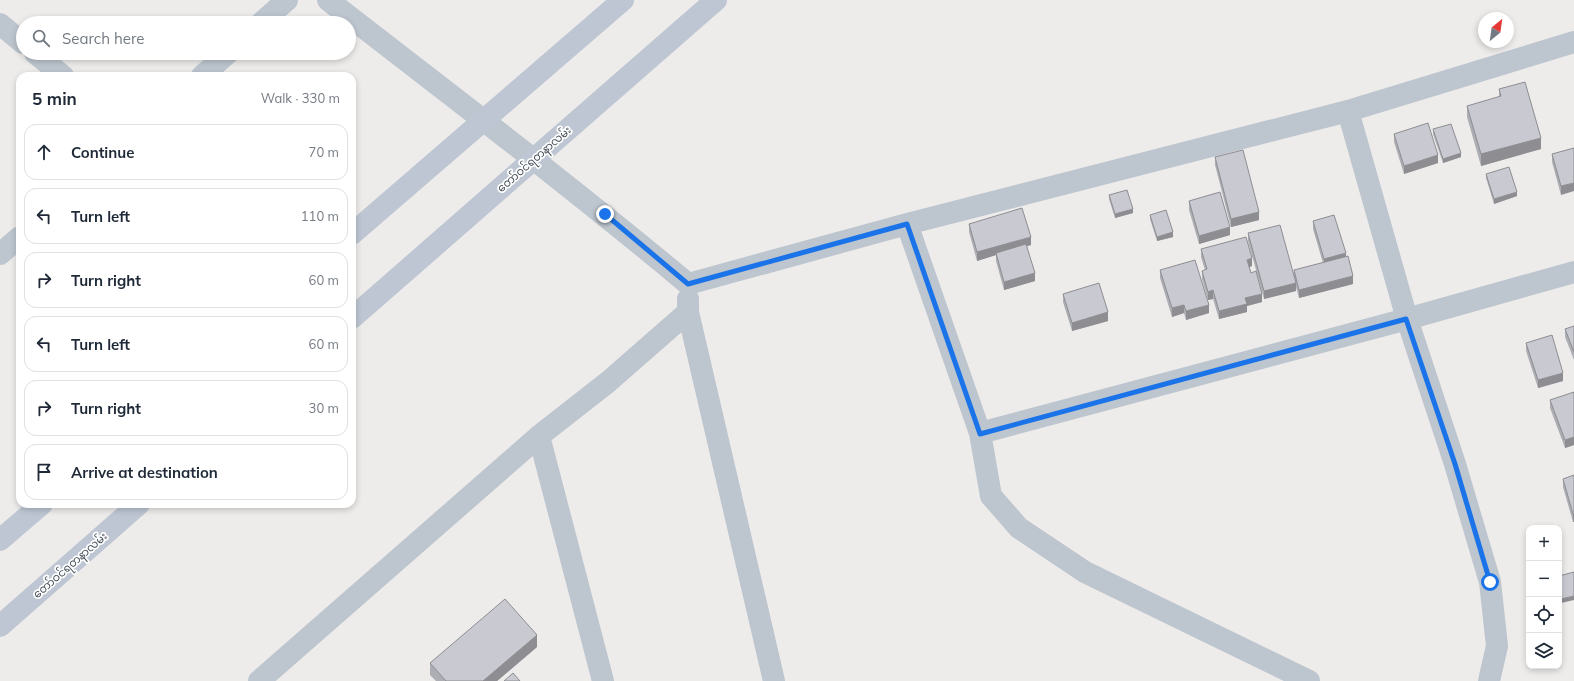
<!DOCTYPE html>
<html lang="en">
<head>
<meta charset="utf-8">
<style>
	body { margin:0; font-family:Mulish,"Noto Sans Myanmar",sans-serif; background:#f6f6f7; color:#1f2937 }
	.controls { position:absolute; right:12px; bottom:12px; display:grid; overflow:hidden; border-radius:8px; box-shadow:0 2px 6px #0003 }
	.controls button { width:36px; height:36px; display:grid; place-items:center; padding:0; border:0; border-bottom:1px solid #e0e1e3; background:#fff; color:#1f2937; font:20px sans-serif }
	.compass { position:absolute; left:1478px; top:12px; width:36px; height:36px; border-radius:50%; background:#fff; box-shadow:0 2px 6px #0003; rotate:29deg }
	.stop { position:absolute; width:12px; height:12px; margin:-9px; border:3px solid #1a73e8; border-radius:50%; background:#fff }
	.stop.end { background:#1a73e8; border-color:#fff; box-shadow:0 1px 4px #0008 }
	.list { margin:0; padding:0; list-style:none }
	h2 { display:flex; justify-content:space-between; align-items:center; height:52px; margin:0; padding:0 16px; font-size:17px }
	h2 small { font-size:13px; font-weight:400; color:#747a83 }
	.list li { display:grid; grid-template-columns:26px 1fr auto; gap:12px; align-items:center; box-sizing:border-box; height:56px; margin:0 8px 8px; padding:0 8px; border:1px solid #e0e1e3; border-radius:12px }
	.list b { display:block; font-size:15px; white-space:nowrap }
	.list em { font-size:13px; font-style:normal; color:#747a83 }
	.icon { flex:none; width:22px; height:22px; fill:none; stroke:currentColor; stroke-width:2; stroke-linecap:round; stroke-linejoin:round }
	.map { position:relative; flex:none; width:1574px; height:681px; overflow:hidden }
	.search { position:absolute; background:#fff; box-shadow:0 2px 6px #0003; left:16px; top:16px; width:340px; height:44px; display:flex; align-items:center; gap:10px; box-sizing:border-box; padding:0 14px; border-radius:22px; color:#747a83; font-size:15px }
	.panel { position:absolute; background:#fff; box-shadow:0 2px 6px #0003; left:16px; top:72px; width:340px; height:436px; border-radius:12px }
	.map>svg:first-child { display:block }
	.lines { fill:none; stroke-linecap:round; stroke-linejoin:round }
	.minor { stroke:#bdc5ce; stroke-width:22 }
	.secondary { stroke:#bdc6d2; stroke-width:22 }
	.wall { fill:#adaeb4 }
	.shaded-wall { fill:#8d8d92 }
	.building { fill:#c9cad1; stroke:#8d8d92 }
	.route { stroke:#1a73e8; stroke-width:5 }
	.labels { text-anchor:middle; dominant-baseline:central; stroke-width:3.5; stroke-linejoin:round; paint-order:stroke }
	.street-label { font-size:11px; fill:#454e58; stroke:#fff }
</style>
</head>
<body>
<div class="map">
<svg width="1574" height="681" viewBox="0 0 1574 681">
	<rect width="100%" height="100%" fill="#eeeceb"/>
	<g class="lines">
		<path class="minor" d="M 328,0 C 449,94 571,186 688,284
			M 261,23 L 287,0
			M 0,24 L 23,43
			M 35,53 L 63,76
			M 202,76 L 228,53
			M 1348,111 L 1407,319 L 1455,464 L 1490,582 L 1497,646 L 1489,681
			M 907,224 L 980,433 L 991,496 L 1019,528 L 1085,572 L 1309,681
			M 0,254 L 20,237
			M 688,284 L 907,224 L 1348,111 L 1574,42
			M 688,299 L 688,312 L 774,681
			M 980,433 L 1407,319 L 1574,272
			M 539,436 L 603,681
			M 259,681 L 539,436 L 608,382 L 688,312"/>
		<path class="secondary" d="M 352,234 L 623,0
			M 352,318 L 716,0
			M 0,540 L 42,504
			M 0,626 L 139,504"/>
	</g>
	<path class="wall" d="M 1499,89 L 1541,149 L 1481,166 L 1467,117 L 1467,106 L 1499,97 Z
		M 1433,129 L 1461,157 L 1443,163 L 1433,134 Z
		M 1394,134 L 1438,163 L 1404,174 L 1394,142 Z
		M 1574,148 L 1561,195 L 1552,162 L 1552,154 Z
		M 1215,157 L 1259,220 L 1231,227 L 1215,165 Z
		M 1486,174 L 1517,196 L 1494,204 L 1486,178 Z
		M 1109,195 L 1133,213 L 1115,218 L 1109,199 Z
		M 1189,201 L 1230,235 L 1199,244 L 1189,210 Z
		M 1150,215 L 1173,237 L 1157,241 L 1150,219 Z
		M 1313,221 L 1346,257 L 1353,284 L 1299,298 L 1296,287 L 1296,291 L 1264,299 L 1248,241 L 1248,233 L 1294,274 L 1294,270 L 1323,263 L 1313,229 Z
		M 969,224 L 1031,245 L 1027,246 L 1035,281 L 1004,290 L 996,261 L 996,255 L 977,261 L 969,232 Z
		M 1201,249 L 1252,266 L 1249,267 L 1262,302 L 1247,306 L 1247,312 L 1219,319 L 1213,299 L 1208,300 L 1202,279 L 1202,271 L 1205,270 L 1201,257 Z
		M 1160,270 L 1209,313 L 1186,320 L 1184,313 L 1172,317 L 1160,278 Z
		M 1063,294 L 1108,321 L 1072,331 L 1063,302 Z
		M 1574,326 L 1574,360 L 1565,337 L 1565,329 Z
		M 1526,343 L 1563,381 L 1538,388 L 1526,351 Z
		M 1574,392 L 1574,445 L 1565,448 L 1550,408 L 1550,400 Z
		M 1574,475 L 1573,522 L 1563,487 L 1563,479 Z
		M 1574,572 L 1561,603 L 1559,596 L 1559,576 Z
		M 537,647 L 497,681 L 436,681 L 430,675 L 430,663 Z"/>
	<path class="shaded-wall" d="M 1541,138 L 1541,149 L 1481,166 L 1481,154 Z
		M 1461,153 L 1461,157 L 1443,163 L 1443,159 Z
		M 1438,155 L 1438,163 L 1404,174 L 1404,166 Z
		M 1574,183 L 1574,191 L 1561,195 L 1561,186 Z
		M 1517,192 L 1517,196 L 1494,204 L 1494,199 Z
		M 1133,209 L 1133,213 L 1115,218 L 1115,214 Z
		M 1259,212 L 1259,220 L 1231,227 L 1231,219 Z
		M 1230,227 L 1230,235 L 1199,244 L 1199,236 Z
		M 1173,232 L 1173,237 L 1157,241 L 1157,237 Z
		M 1031,237 L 1031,245 L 996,255 L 996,253 L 996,255 L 977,261 L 977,252 Z
		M 1346,253 L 1346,261 L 1324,267 L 1324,259 Z
		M 1252,258 L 1252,266 L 1247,268 L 1247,260 Z
		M 1035,273 L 1035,281 L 1004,290 L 1004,282 Z
		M 1353,276 L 1353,284 L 1299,298 L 1299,290 Z
		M 1296,283 L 1296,291 L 1264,299 L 1264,291 Z
		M 1213,290 L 1213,299 L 1208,300 L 1208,292 Z
		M 1262,294 L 1262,302 L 1247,306 L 1247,312 L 1219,319 L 1219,311 L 1245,298 Z
		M 1184,305 L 1184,313 L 1172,317 L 1172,308 Z
		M 1209,305 L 1209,313 L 1186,320 L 1186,311 Z
		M 1108,312 L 1108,321 L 1072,331 L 1072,323 Z
		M 1563,373 L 1563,381 L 1538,388 L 1538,380 Z
		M 1574,437 L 1574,445 L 1565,448 L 1565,440 Z
		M 1573,514 L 1574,514 L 1574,522 L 1573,522 Z
		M 1574,596 L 1574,600 L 1561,603 L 1561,599 Z
		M 537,635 L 537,647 L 497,681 L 483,681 Z"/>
	<path class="building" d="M 1525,82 L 1541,138 L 1481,154 L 1467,106 L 1501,96 L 1499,89 Z
		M 1428,123 L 1438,155 L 1404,166 L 1394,134 Z
		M 1451,124 L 1461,153 L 1443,159 L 1433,129 Z
		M 1574,148 L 1574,183 L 1561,186 L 1552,154 Z
		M 1243,150 L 1259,212 L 1231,219 L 1215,157 Z
		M 1509,167 L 1517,192 L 1494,199 L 1486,174 Z
		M 1127,190 L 1133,209 L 1115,214 L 1109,195 Z
		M 1220,192 L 1230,227 L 1199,236 L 1189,201 Z
		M 1022,208 L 1031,237 L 977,252 L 969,224 Z
		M 1166,210 L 1173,232 L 1157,237 L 1150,215 Z
		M 1334,215 L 1346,253 L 1324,259 L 1313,221 Z
		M 1280,225 L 1296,283 L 1264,291 L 1248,233 Z
		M 1246,237 L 1252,258 L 1247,260 L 1251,273 L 1256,271 L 1262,294 L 1245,298 L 1247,304 L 1219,311 L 1213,290 L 1208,292 L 1202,271 L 1207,269 L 1201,249 Z
		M 1026,244 L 1035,273 L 1004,282 L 996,253 Z
		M 1348,256 L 1353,276 L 1299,290 L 1294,270 Z
		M 1195,260 L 1209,305 L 1186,311 L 1184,305 L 1172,308 L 1160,270 Z
		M 1099,283 L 1108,312 L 1072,323 L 1063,294 Z
		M 1574,326 L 1574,352 L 1565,329 Z
		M 1552,335 L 1563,373 L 1538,380 L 1526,343 Z
		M 1574,392 L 1574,437 L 1565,440 L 1550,400 Z
		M 1574,475 L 1574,514 L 1573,514 L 1563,479 Z
		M 1574,572 L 1574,596 L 1561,599 L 1559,592 L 1559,576 Z
		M 505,599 L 537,635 L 483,681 L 446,681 L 430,663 Z
		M 513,673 L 520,681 L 504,681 Z"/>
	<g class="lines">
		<path class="route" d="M 605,214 L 688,284 L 907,224 L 980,434 L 1406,319 L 1455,464 L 1490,582"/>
	</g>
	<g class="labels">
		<g class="street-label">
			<text transform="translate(534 159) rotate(-41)">တော်ဝင်ရတနာလမ်း</text>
			<text transform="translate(70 565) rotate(-41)">တော်ဝင်ရတနာလမ်း</text>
		</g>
	</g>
</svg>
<div class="controls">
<button>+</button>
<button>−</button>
<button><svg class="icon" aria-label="locate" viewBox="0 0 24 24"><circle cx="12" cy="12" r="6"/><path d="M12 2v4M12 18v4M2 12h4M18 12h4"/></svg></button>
<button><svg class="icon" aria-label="layers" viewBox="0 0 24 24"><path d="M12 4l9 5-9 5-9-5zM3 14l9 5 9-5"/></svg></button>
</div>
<svg class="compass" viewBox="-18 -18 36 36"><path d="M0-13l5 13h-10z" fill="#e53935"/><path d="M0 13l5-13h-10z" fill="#747a83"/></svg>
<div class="stop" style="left:1490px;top:582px"></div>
<div class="stop end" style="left:605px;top:214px"></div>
<div class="search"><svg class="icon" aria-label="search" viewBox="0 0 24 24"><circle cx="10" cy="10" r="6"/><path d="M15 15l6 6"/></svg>Search here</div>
<section class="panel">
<h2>5 min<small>Walk · 330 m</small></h2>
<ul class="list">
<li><svg class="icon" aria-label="ahead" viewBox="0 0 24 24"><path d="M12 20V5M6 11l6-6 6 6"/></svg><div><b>Continue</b></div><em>70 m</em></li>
<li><svg class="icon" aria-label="left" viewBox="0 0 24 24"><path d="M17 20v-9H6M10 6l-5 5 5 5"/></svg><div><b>Turn left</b></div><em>110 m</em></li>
<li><svg class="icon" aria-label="right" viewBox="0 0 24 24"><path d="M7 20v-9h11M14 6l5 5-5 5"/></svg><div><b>Turn right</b></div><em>60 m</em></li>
<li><svg class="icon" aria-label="left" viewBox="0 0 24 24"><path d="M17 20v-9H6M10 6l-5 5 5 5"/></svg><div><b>Turn left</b></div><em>60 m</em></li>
<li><svg class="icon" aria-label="right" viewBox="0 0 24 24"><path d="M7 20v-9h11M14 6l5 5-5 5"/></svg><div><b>Turn right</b></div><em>30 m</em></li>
<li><svg class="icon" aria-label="arrive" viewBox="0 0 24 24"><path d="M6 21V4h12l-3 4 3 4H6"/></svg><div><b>Arrive at destination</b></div></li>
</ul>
</section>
</div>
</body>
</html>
